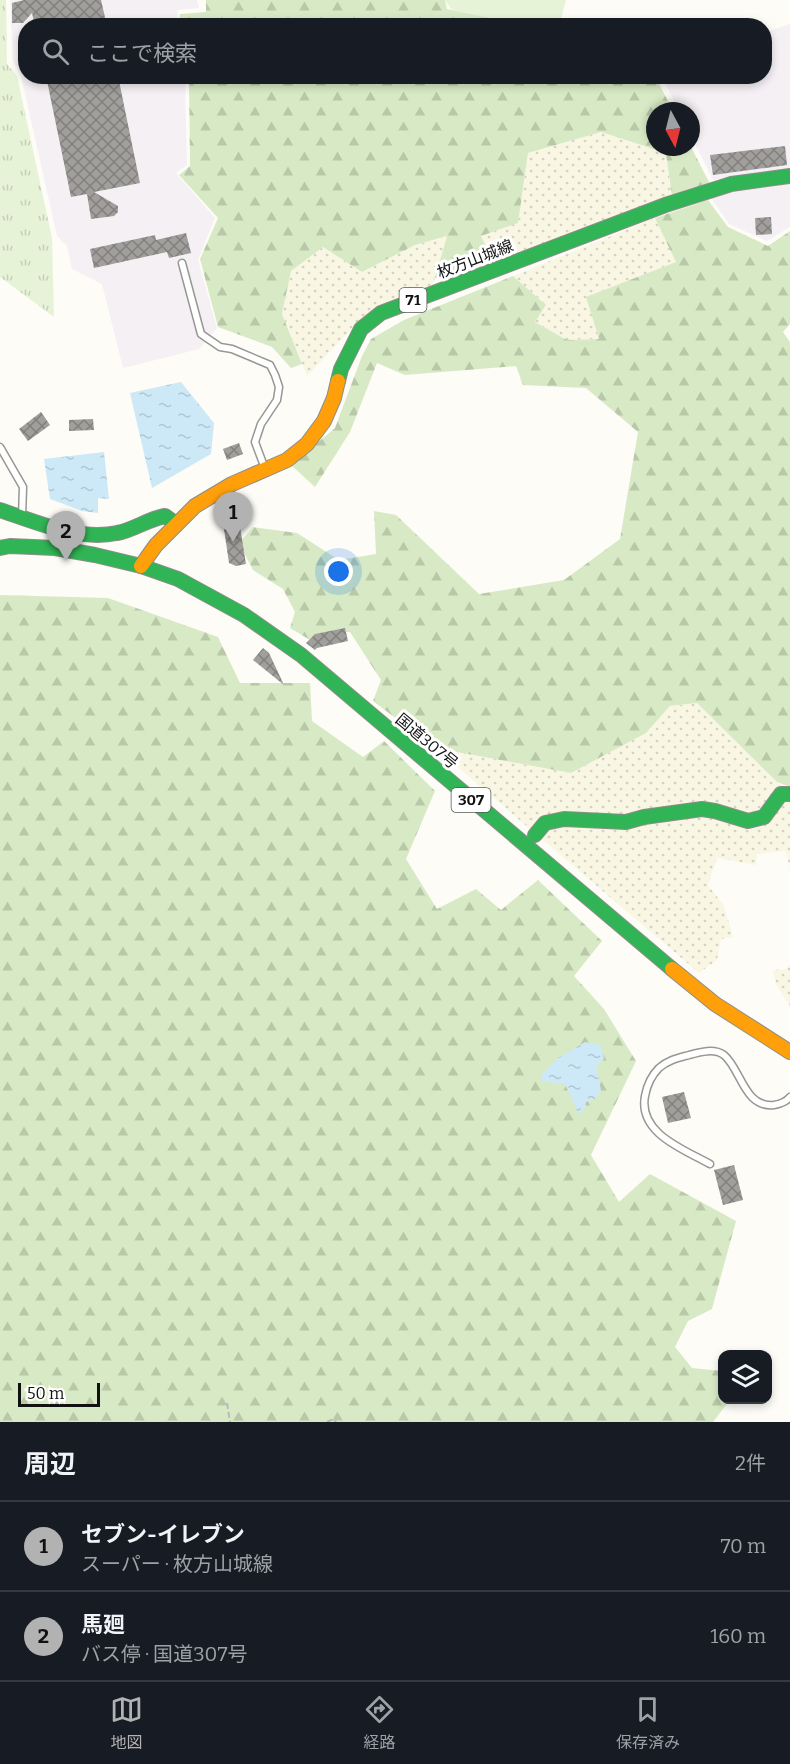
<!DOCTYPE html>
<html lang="ja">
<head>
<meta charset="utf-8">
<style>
	body { margin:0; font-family:Bitter,"Noto Sans JP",serif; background:#20242c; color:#f1f3f6 }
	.controls { position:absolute; right:18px; bottom:18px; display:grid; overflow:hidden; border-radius:12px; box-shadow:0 3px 9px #0003 }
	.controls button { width:54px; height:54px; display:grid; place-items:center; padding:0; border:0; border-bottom:2px solid #363941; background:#171b24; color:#f1f3f6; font:30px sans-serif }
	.compass { position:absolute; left:646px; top:102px; width:54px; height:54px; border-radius:50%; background:#171b24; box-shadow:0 3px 9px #0003; rotate:173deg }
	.scale { position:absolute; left:18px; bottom:15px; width:82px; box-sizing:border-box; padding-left:6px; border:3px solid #111; border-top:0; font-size:16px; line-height:21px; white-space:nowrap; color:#111; -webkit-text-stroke:4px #fff; paint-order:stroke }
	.you { position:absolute; left:339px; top:572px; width:21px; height:21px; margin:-15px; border:4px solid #fff; border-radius:50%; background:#1a73e8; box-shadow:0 0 0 9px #1a73e833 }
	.badge { display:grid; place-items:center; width:39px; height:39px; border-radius:50%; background:#b2b2b3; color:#111; font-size:20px; font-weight:700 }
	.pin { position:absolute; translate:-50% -50px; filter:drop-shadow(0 2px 3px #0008) }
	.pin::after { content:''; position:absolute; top:32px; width:21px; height:18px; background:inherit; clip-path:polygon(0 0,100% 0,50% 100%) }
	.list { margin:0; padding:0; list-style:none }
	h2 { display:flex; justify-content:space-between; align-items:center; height:78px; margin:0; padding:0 24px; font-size:26px }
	h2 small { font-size:20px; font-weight:400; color:#9ea1a6 }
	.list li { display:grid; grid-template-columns:39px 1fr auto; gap:18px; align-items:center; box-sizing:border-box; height:90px; padding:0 24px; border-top:2px solid #363941 }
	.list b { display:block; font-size:22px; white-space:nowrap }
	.list p { margin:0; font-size:20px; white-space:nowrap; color:#9ea1a6 }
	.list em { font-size:20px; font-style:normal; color:#9ea1a6 }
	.icon { flex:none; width:33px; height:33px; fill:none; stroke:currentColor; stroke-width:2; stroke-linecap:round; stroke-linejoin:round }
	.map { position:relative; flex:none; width:790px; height:1422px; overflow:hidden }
	.search { position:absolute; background:#171b24; box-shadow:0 3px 9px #0003; left:18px; right:18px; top:18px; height:66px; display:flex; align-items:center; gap:15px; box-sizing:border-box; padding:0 21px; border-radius:24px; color:#9ea1a6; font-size:22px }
	.sheet { height:258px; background:#171b24 }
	nav { display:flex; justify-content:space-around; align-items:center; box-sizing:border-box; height:84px; border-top:2px solid #363941; background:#171b24; font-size:16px; color:#9ea1a6 }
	nav a { display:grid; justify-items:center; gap:3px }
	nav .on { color:#b2b2b3 }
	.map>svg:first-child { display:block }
	.industrial { fill:#f5f0f3 }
	.farmland { fill:url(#farmland-dots) }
	.grass { fill:#e7f3d7 }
	.forest { fill:url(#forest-firs) }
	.park { fill:url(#park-tufts) }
	.water { fill:url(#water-ripples) }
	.building { fill:url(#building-cross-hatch) }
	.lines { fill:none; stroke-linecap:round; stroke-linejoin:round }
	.lane-casing { stroke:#979795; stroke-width:9 }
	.fast-casing { stroke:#8e8d8b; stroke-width:16 }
	.slow-casing { stroke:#8e8d8b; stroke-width:16 }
	.path { stroke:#b9b9b8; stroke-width:2; stroke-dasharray:6 3; stroke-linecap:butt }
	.lane { stroke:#fffffe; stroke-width:6 }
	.fast { stroke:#30b455; stroke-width:14 }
	.slow { stroke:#ff9f0a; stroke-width:14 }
	.labels { text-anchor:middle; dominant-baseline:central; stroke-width:6; stroke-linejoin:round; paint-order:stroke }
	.shield { fill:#fff; stroke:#585858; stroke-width:1.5 }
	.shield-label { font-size:15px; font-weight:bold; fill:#111 }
	.street-label { font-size:16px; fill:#111; stroke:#fff }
</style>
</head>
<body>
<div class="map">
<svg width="790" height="1422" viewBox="0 0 790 1422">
	<defs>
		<pattern id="farmland-dots" width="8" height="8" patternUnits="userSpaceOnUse" patternTransform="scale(1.5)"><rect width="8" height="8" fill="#f9f7e4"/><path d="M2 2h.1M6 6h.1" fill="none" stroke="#d4d3c3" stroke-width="1.8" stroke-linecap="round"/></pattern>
		<pattern id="forest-firs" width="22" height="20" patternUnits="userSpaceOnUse" patternTransform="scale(1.5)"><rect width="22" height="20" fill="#d8eac5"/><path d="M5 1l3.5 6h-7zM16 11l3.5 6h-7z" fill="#b8c8a8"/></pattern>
		<pattern id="park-tufts" width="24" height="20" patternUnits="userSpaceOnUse" patternTransform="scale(1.5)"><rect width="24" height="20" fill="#e7f3d7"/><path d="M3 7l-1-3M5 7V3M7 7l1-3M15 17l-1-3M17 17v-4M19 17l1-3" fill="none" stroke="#c5cfb8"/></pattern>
		<pattern id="water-ripples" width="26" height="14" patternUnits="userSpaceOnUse" patternTransform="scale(1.5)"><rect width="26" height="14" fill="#cde8f7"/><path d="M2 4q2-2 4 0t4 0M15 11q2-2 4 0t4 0" fill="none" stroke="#afc6d3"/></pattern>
		<pattern id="building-cross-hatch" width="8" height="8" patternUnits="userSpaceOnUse" patternTransform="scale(1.5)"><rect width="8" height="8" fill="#a19f9c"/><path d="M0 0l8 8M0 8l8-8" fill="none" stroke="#82807e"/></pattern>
	</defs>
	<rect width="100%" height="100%" fill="#fdfcf7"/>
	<path class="industrial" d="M 10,0 L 197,0 L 199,8 L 178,10 L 177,25 L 26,26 L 26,76 L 185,77 L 187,165 L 176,173 L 215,218 L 198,260 L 217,328 L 199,349 L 123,368 L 102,284 L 72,269 L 67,246 L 57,236 L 21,76 L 13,61 Z
		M 790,24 L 790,169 L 713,180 L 691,136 L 691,111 L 679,111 L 662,77 L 764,76 L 765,32 Z
		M 790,184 L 790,227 L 767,241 L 729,224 L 709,195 Z"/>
	<path class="farmland" d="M 601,132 L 666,153 L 672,197 L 493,261 L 481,236 L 518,222 L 528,153 Z
		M 655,218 L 676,262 L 587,297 L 599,339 L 567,340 L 535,322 L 546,305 L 513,276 Z
		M 448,236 L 433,284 L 358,322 L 307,376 L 282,314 L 291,271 L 323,246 L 362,272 L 415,245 Z
		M 698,703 L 777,782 L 790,790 L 790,869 L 786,851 L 757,854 L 756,865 L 717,858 L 708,885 L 724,906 L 733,937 L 721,939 L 717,960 L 699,973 L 435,748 L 571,773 L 646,733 L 670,706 Z
		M 790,963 L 790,1006 L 776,985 L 773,970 L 787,969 Z"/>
	<path class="grass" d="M 445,0 L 566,0 L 559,26 L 489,25 L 451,9 Z"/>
	<path class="forest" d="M 206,0 L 445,0 L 447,9 L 522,25 L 179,25 L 180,14 L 206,12 Z
		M 655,76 L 673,111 L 655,111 L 655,147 L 691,147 L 710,184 L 672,197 L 666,153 L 601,132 L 528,153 L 518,223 L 481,236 L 493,261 L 435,278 L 447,236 L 415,245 L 362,272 L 323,247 L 291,271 L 282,314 L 302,364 L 291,368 L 272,347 L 218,327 L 200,259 L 218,218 L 179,175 L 190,166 L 189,77 Z
		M 708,200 L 728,227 L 768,246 L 790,231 L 790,324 L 783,332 L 790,342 L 790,787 L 777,782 L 697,703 L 670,706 L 646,733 L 571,773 L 435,748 L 373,701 L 381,680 L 350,632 L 324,632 L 317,644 L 290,628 L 295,612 L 283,589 L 253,570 L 239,543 L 253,527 L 297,533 L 339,560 L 376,554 L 374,511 L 396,515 L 479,594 L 564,580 L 620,539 L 638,432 L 586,388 L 523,385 L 516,366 L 405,375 L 377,363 L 350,432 L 315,487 L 291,465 L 335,428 L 362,356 L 371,339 L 404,320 L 513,276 L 546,305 L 535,322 L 567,340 L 599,339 L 586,297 L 676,262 L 655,218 Z
		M 0,595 L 108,598 L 218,637 L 240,683 L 310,683 L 312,721 L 363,757 L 384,741 L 435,791 L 406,859 L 437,909 L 476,889 L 501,910 L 538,880 L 602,941 L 574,976 L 604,1009 L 636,1061 L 591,1155 L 619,1202 L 650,1174 L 736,1221 L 712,1309 L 688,1321 L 675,1347 L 692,1368 L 722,1371 L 722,1400 L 730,1400 L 713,1422 L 0,1422 Z"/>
	<path class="park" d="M 0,0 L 6,0 L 7,64 L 17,76 L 52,238 L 54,317 L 0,277 Z"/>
	<path class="water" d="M 181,382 L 214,423 L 211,454 L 152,488 L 130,393 Z
		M 104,452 L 109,499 L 98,498 L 98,513 L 82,511 L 50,499 L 44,459 Z
		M 585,1042 L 601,1045 L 604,1059 L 596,1066 L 601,1090 L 595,1099 L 586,1102 L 585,1108 L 579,1114 C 573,1104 571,1093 564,1084 L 541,1081 L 541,1075 L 558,1058 Z"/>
	<path class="building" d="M 24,0 L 101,0 L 107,26 L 35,26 L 32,13 L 23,23 L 12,23 L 12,3 Z
		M 46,76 L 118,76 L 140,183 L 94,192 L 118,206 L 118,212 L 114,216 L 91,219 L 87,194 L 71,197 Z
		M 785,146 L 787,165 L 713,175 L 710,155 Z
		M 771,217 L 772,234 L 756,235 L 755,218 Z
		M 186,233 L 191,253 L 169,258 L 167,252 L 94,268 L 90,249 L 155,235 L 156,240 Z
		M 41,412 L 50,425 L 28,441 L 19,429 Z
		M 93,419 L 94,430 L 69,431 L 69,420 Z
		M 239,443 L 243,454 L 227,460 L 223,449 Z
		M 240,527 L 246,564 L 236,566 L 229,563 L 224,529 Z
		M 345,628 L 348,641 L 317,648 L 315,650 L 306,643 L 315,634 Z
		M 263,648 L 269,653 L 284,685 L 253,660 Z
		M 684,1092 L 691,1118 L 668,1123 L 662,1097 Z
		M 734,1165 L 743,1200 L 723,1205 L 714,1170 Z"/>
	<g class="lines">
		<defs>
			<path id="lane" d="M 182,263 L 201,334 L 220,347 L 232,349 L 270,365 L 275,375 L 279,387 L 277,400 L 261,424 L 255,442 L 264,466
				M 0,447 L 23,487 L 22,517
				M 710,1164 C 683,1149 638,1133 645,1096 C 647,1085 651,1076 659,1068 C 668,1060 678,1058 689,1055 C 700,1052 714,1048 724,1055 C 741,1069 744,1108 774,1105 C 780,1104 786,1102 790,1097"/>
			<path id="fast" d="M 338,381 L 341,369 L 361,329 L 381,313 L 668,204 L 731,184 L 790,176
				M 0,510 C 36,522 78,541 117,533 C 134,530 148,519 165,516 L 176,524
				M 0,548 L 10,546 L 55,548 L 95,555 L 141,566 L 178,579 L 244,615 L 301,655 L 672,969
				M 535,835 L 545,823 L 564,819 L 626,822 L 644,817 L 702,809 L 715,811 L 748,821 L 764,817 L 781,794 L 790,794"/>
			<path id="slow" d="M 141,566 L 156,545 L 195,506 L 232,484 L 287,460 L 307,444 L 324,421 L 334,398 L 338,381
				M 672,969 L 715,1004 L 790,1052"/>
		</defs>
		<use href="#lane" class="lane-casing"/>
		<use href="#fast" class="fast-casing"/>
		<use href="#slow" class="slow-casing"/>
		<path class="path" d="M 227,1403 L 230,1422
			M 327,1422 L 333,1419 L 336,1422"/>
		<use href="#lane" class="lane"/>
		<use href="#fast" class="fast"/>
		<use href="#slow" class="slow"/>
	</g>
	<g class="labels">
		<g class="shield">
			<rect x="399.5" y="288" width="27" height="24" rx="4.5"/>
			<rect x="451.5" y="788" width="39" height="24" rx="4.5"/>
		</g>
		<g class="shield-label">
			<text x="413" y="300">71</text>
			<text x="471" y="800">307</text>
		</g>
		<g class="street-label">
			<text transform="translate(475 259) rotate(-21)">枚方山城線</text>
			<text transform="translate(427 741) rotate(40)">国道307号</text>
		</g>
	</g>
</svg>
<div class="controls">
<button><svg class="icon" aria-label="layers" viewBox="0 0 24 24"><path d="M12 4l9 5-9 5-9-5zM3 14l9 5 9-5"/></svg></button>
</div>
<svg class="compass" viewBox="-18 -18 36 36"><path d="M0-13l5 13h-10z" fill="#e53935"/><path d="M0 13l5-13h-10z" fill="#9ea1a6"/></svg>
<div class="scale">50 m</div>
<div class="you"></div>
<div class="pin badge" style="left:233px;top:542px">1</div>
<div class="pin badge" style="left:66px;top:561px">2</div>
<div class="search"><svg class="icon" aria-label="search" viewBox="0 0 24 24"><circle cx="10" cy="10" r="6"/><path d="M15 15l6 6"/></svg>ここで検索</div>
</div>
<section class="sheet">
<h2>周辺<small>2件</small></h2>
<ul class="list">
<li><span class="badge">1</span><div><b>セブン-イレブン</b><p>スーパー · 枚方山城線</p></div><em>70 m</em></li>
<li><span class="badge">2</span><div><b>馬廻</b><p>バス停 · 国道307号</p></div><em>160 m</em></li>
</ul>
</section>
<nav>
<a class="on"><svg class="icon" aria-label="map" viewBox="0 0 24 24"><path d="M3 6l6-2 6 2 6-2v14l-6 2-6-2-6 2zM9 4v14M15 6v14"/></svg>地図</a>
<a><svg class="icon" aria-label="directions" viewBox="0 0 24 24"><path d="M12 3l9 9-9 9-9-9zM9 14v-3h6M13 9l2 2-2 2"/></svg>経路</a>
<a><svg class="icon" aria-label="saved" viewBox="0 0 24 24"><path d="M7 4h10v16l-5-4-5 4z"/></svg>保存済み</a>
</nav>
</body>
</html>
